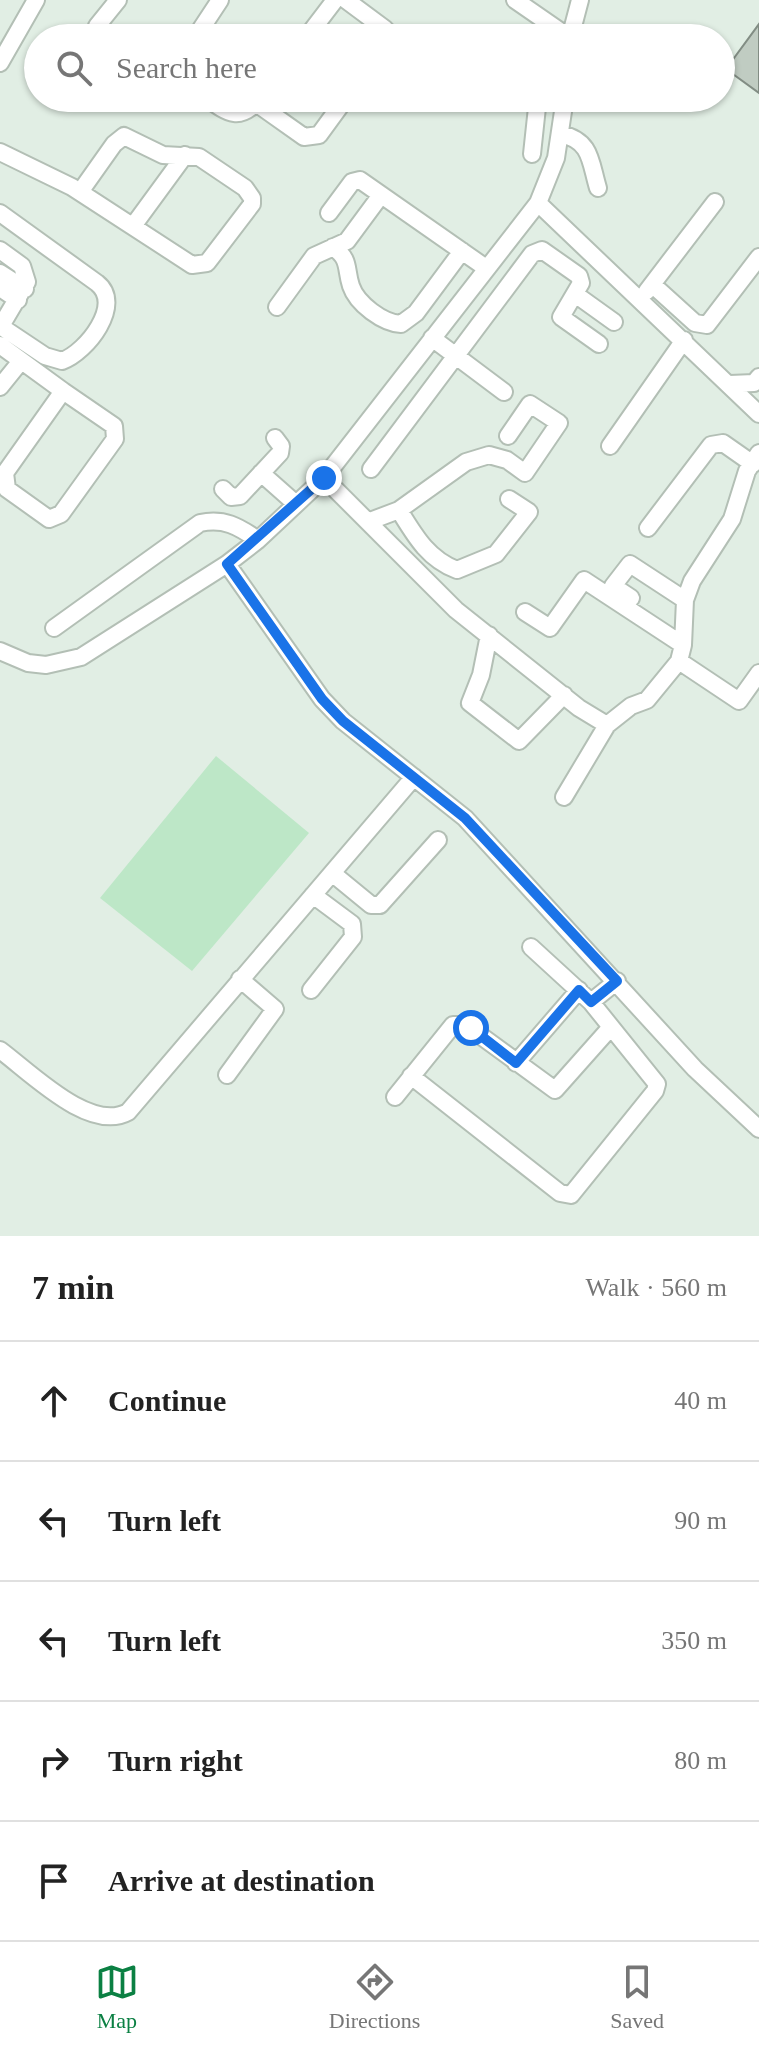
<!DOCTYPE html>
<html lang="en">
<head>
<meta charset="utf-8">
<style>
	body { margin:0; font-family:"Times New Roman",serif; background:#f2f2f2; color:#222 }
	.stop { position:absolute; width:24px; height:24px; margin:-18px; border:6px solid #1a73e8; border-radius:50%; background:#fff }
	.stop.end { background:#1a73e8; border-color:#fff; box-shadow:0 2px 8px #0008 }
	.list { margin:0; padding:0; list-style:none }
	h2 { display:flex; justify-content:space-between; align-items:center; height:104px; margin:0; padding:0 32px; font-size:34px }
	h2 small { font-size:26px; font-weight:400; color:#767676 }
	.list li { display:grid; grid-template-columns:52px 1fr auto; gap:24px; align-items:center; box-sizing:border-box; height:120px; padding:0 32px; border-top:2px solid #e0e0e0 }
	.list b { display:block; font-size:30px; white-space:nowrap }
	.list em { font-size:26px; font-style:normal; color:#767676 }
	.icon { flex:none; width:44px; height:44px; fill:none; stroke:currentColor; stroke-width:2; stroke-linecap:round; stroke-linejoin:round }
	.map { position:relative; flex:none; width:759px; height:1236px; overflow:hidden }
	.search { position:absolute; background:#fff; box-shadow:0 2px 6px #0004; left:24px; right:24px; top:24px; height:88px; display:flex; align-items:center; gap:20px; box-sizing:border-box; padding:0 28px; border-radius:44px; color:#767676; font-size:30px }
	.sheet { height:704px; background:#fff }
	nav { display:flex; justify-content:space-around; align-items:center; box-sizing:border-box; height:112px; border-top:2px solid #e0e0e0; background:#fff; font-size:22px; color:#767676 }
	nav a { display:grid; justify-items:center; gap:4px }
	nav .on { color:#0b8043 }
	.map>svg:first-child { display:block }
	.green { fill:#bde7c7 }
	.building { fill:#c0ccc2; stroke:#828d84; stroke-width:2 }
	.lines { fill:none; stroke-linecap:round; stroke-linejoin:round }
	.minor-casing { stroke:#b3bfb5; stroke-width:20 }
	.minor { stroke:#fff; stroke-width:16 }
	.route { stroke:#1a73e8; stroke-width:10 }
</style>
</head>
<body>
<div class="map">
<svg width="759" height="1236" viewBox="0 0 759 1236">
	<rect width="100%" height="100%" fill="#e1eee4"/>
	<path class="green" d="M 216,756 L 309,833 L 192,971 L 100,898 Z"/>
	<path class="building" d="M 759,24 L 759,93 L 726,69 Z"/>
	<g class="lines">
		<defs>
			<path id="minor" d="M 346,0 L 385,29 L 387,38
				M 515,0 L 570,38
				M 97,26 L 118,0
				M 195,38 L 220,0
				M 306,38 L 335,0
				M 570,38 L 580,0
				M 0,63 L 36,0
				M 207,98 C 228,114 241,122 260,98
				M 256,103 L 304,137 L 319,135 L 346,98
				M 561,134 C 592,141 590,162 598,188
				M 0,152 L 72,187 L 192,265 L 207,263 L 252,204 L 252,198 L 245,188 L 199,157 L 163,155 L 124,136 L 114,144 L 80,192
				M 532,154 L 538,98
				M 538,203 L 759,414
				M 0,213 L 97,283 C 124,304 87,352 62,361 L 45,356 L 0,326
				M 329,213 L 352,182 L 360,180 L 486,268
				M 133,226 L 185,155
				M 333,247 C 351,260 345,268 351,286 C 357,304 383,323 401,324 L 416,313 L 462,251
				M 0,250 L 22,266 L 27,282 L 1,326
				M 0,273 L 25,289
				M 653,285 L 695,323 L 707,325 L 759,257
				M 0,288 L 18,300
				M 647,291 L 715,202
				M 575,294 L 614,322
				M 277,307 L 314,256 L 347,241 L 381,195
				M 432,338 L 504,392
				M 0,345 L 63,391
				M 730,384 L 754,383 L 759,377
				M 0,387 L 21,361
				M 63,391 L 114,426 L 115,439 L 61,514 L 49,519 L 7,489 L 5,473 Z
				M 610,446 L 684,340
				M 371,469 L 532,254 L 542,250 L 579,276 L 581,283 L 561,317 L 599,344
				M 261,473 L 296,504
				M 324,478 L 456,610 L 579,708 L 607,725
				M 223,489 L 231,497 L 240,496 L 280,453 L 281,446 L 275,438
				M 399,510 C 415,536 428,559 457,570 L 496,554 L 529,512 L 509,499
				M 370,521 L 399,510 L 466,462 L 489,455 L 507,460 L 525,473 L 559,423 L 530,404 L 508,436
				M 648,528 L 711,445 L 723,443 L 753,464
				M 227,564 L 322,699 L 343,721 L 465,818 L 695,1069 L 759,1129
				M 631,598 L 613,586 L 630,564 L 685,600
				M 525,612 L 550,628 L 584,580 L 683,645
				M 54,628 L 200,523 C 224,518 238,526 258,540
				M 489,635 L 481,675 L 470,703 L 519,741 L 564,695
				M 0,651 L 28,663 L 46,665 L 81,657 L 227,564 L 258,540 L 324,478 L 538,203 L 556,158 L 565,98
				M 679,661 L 739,701 L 759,673
				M 564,797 L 607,725 L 631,706 L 647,700 L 679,661 L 683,645 L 685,600 L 692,581 L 732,519 L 747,471 L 759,453
				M 332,873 L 371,905 L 380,905 L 438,840
				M 311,990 L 353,937 L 352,924 L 313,895
				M 591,1002 L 617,981
				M 0,1050 C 31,1073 90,1133 128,1112 L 414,777
				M 516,1063 L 579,990
				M 227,1075 L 275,1009 L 240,979
				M 411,1076 L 560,1193 L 571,1195 L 655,1091 L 657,1084 L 591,1002 L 531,947
				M 395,1097 L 453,1025 L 466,1025 L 555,1090 L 611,1027"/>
		</defs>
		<use href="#minor" class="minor-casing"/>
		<use href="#minor" class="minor"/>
	</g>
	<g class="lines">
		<path class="route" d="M 324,478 L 227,564 L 322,699 L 343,721 L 465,818 L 617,981 L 591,1002 L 579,990 L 516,1063 L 471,1028"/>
	</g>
</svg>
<div class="stop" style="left:471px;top:1028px"></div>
<div class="stop end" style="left:324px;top:478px"></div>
<div class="search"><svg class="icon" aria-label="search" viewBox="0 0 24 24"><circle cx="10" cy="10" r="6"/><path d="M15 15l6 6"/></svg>Search here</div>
</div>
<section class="sheet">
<h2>7 min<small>Walk · 560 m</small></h2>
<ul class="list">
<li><svg class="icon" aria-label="ahead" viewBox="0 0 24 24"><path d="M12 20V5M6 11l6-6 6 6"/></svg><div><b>Continue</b></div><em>40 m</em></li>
<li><svg class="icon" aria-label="left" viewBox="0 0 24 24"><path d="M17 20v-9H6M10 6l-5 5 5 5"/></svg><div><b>Turn left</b></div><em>90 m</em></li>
<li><svg class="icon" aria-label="left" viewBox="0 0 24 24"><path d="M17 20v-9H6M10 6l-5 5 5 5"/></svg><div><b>Turn left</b></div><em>350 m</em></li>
<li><svg class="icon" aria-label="right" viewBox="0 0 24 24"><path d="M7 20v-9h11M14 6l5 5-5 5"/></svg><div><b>Turn right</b></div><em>80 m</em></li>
<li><svg class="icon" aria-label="arrive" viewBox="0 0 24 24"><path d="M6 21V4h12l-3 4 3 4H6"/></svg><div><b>Arrive at destination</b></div></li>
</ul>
</section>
<nav>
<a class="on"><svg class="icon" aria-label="map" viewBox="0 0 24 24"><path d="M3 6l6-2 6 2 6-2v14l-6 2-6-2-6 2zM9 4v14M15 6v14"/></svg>Map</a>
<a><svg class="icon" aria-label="directions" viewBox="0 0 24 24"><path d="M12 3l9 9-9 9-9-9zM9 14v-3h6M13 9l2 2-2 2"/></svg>Directions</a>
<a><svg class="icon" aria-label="saved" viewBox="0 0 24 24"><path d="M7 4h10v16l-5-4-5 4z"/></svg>Saved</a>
</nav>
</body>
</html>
